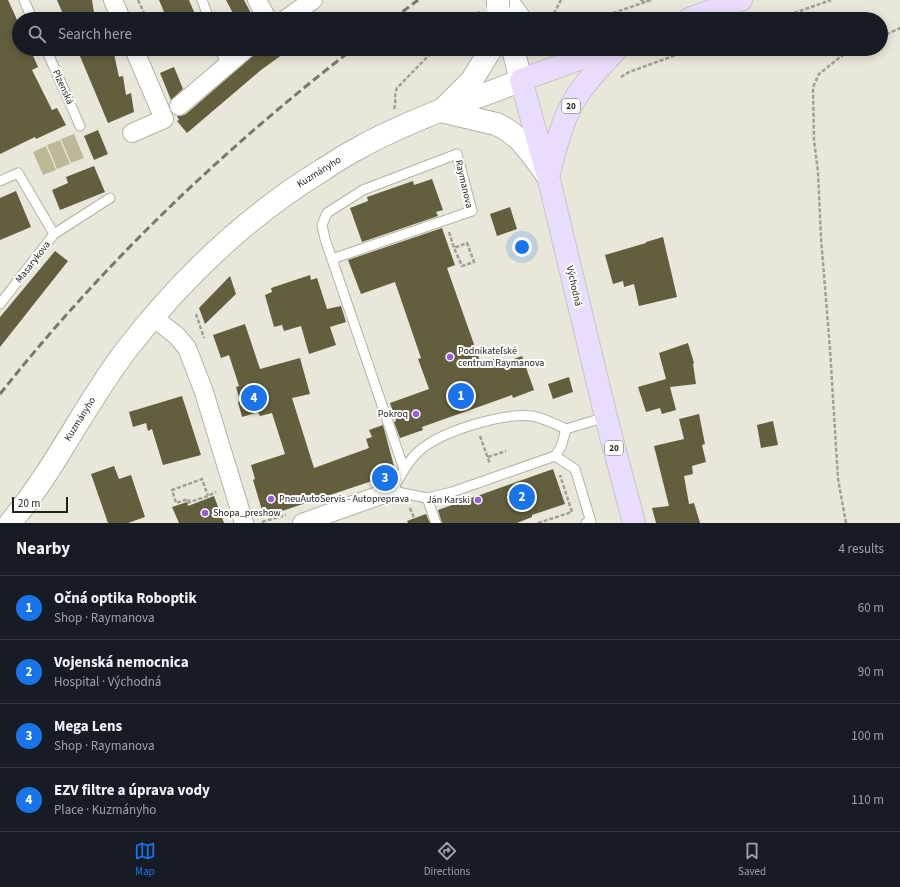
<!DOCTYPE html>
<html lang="en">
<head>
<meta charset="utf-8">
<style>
	body { margin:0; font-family:"Source Sans 3",sans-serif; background:#20242c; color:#f1f3f6 }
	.scale { position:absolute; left:12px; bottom:10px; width:56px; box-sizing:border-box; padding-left:4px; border:2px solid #22221d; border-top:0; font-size:11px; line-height:14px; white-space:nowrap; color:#22221d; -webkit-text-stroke:3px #fff; paint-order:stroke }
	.you { position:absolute; left:522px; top:247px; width:14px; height:14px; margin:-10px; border:3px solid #fff; border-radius:50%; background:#1a73e8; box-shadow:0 0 0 6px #1a73e833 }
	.badge { display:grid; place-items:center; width:26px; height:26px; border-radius:50%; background:#1a73e8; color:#fff; font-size:13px; font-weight:700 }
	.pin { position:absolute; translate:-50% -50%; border:2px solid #fff; box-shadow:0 1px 4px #0006 }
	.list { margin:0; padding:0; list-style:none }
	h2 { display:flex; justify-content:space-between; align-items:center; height:52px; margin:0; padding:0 16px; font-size:17px }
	h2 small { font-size:13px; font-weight:400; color:#9ea1a6 }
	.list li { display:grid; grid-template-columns:26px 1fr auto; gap:12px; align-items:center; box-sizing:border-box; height:64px; padding:0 16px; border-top:1px solid #363941 }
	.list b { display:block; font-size:15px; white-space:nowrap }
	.list p { margin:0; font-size:13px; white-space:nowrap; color:#9ea1a6 }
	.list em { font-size:13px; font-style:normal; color:#9ea1a6 }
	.icon { flex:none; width:22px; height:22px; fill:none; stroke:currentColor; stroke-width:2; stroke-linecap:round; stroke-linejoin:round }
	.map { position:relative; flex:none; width:900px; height:523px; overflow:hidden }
	.search { position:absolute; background:#171b24; box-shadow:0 2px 10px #0003; left:12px; right:12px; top:12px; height:44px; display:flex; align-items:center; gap:10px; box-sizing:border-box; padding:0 14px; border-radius:22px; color:#9ea1a6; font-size:15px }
	.sheet { height:308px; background:#171b24 }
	nav { display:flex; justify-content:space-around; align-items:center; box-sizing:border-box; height:56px; border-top:1px solid #363941; background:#171b24; font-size:11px; color:#9ea1a6 }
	nav a { display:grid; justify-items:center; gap:2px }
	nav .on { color:#1a73e8 }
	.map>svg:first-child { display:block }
	.green { fill:#bdb997 }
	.building { fill:#635e3e }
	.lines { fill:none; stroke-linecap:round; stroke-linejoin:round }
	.service-casing { stroke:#b3b2a5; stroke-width:11 }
	.minor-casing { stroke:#b3b2a5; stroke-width:20 }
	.tertiary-casing { stroke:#b3b2a5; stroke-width:24 }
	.primary-casing { stroke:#c6c6c4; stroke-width:24 }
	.path { stroke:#a09f95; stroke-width:2.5; stroke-dasharray:4 2; stroke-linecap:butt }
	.service { stroke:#fff; stroke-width:9 }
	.minor { stroke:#fff; stroke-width:18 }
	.tertiary { stroke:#fff; stroke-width:22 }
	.primary { stroke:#eadcfc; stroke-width:22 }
	.rail { stroke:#797870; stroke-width:3; stroke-dasharray:8 4; stroke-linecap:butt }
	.tertiary-bridge-casing { stroke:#b3b2a5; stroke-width:24; stroke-linecap:butt }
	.tertiary-bridge { stroke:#fff; stroke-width:22 }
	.poi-dot { fill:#995dd4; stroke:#fff; stroke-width:1.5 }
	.labels { text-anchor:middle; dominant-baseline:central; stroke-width:4; stroke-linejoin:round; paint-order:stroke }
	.shield { fill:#fff; stroke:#646461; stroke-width:1 }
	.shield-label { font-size:9px; font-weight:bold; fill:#22221d }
	.street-label { font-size:10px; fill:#22221d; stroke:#fff }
	.poi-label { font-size:10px; fill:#22221d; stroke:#fff; text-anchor:start }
</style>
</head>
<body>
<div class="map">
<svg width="900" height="523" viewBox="0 0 900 523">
	<rect width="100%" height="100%" fill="#e9e7da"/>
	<path class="green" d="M 74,134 L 84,158 L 71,163 L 61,139 Z
		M 60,140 L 70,164 L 57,169 L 47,145 Z
		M 46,146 L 56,170 L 43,175 L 33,152 Z"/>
	<path class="building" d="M 0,0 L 8,0 L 19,24 L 19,49 L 30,49 L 38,67 L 32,70 L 52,110 L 57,108 L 66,125 L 36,139 L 35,137 L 0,154 Z
		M 57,0 L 92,0 L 95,19 L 65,19 Z
		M 159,0 L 189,0 L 197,19 L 167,19 Z
		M 226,0 L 244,0 L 254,19 L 236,19 Z
		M 77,49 L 113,49 L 119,77 L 123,76 L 126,95 L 131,93 L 134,112 L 108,123 Z
		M 264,49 L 290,49 L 261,70 L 187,133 L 177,121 L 179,120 L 177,116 L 181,116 L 186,114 L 254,55 Z
		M 174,67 L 183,89 L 171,100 L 160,73 Z
		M 98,130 L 108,154 L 94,160 L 84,136 Z
		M 94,166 L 105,192 L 60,210 L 52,190 L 68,183 L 66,177 Z
		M 432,179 L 443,210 L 436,212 L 438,216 L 362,242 L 350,208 L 368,201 L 367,197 L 413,181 L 414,185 Z
		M 16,191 L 31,227 L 0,240 L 0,198 Z
		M 510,207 L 517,229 L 497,236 L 490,214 Z
		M 442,228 L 455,265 L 447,268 L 481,364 L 499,357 L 501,364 L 522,356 L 534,390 L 513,398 L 512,395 L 422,427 L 423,430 L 400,438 L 394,422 L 396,421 L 390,403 L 429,389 L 418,359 L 421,358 L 395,282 L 361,294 L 348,260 Z
		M 663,237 L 677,297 L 639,306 L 634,284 L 624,287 L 623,281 L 613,284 L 605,255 L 646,243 L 646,242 Z
		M 55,251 L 68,261 L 0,347 L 0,317 Z
		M 310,275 L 311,280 L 317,278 L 327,309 L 341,306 L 346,322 L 330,327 L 336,345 L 309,354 L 301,326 L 284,331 L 282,325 L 274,327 L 265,295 L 272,292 L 271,288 Z
		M 230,276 L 236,294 L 205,324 L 199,308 Z
		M 245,324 L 260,369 L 300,358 L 310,394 L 292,398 L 314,468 L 369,448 L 366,439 L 372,437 L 369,430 L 383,425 L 395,470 L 391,481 L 380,484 L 378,479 L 264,517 L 253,480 L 255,479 L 251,465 L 285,454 L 272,413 L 260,416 L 258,412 L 242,417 L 238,402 L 240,401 L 236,387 L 239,386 L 229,355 L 221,358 L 213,335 Z
		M 688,343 L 694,363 L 693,364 L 696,384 L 670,387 L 676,410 L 662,414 L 660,408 L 646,412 L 638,387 L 666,379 L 659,353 Z
		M 569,377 L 573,392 L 553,399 L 548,384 Z
		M 182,396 L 201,455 L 163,465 L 152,429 L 148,431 L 146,423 L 133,427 L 129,412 Z
		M 699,414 L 705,444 L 702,445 L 706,462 L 692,466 L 693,474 L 684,476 L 689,504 L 694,503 L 700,523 L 656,523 L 652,508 L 669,506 L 654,446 L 684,439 L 679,419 Z
		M 773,421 L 778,445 L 761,448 L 757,425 Z
		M 114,466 L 119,479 L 131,475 L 145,517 L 128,523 L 108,523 L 91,474 Z
		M 553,469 L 565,504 L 532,515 L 532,517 L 517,523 L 442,523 L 438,510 Z
		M 214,496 L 224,523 L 179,523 L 172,507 L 187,502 L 188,506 Z
		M 426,514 L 430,523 L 408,523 L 407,521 Z"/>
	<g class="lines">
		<defs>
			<path id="service" d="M 24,0 L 32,19
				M 202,0 L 209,19
				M 46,49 L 80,126
				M 220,49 L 226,65
				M 0,181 L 18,173 L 54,234 L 0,304
				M 54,234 L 110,198
				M 332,259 L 472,211 L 457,154 L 363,190 L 327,213 L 322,225 L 325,239 L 404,469
				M 566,429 L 561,447 L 555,456 L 452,492 L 427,498 L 392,491 C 399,479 405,465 415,455 C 436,432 501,413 532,416 C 544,418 555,424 566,429 L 606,417
				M 555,456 L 575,469 L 591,522 L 586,523
				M 427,498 L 436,523"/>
			<path id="minor" d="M 113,0 L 121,19
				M 257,0 L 267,19
				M 286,19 L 313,0
				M 179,106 L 246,49
				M 132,133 L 164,119 L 134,49
				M 153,317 L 177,336 L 187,348 L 204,392 L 244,523
				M 302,523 L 392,491"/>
			<path id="tertiary" d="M 506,0 L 520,19
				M 445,107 L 472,80 L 491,49
				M 441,111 L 496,124 C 520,134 532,155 547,175
				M 10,523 C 55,470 84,405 127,349 C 182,278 247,216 324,169 C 335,162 345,155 357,149 C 383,134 412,122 439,111 C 467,100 494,92 521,80 L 513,49"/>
			<path id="primary" d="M 689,19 L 741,0
				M 607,49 L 521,80 L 548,176 L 606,417 L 634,523
				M 548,176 C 555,153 559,129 570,108 C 581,86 600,67 617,49"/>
		</defs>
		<use href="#service" class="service-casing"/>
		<use href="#minor" class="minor-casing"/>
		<use href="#tertiary" class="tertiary-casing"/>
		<use href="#primary" class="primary-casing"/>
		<path class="path" d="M 138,0 L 147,19
			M 640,0 L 647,1
			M 540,13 L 550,19
			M 466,19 L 480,12
			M 551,19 L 561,0
			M 596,19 L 651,0
			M 777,19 L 831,0
			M 881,37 L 900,28
			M 621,77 L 629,72 L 693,49
			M 394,109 C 397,102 393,97 397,88 L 435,49
			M 449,232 L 454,248 L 462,266 L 474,262 L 467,243 L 454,248
			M 196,314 L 204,338
			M 480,436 L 490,464
			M 488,457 L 506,451
			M 187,503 L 208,496 L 216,492
			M 190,503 L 188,499 L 176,503 L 172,490 L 202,479 L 208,496
			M 410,508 L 414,518
			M 262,522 L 286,515
			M 538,523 L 572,512 L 560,475
			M 846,523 L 838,479 L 830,349 L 821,238 L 818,172 L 814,140 L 813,87 L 819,74 L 843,55 L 855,49"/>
		<use href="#service" class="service"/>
		<use href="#minor" class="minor"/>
		<use href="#tertiary" class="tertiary"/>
		<use href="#primary" class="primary"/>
		<path class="rail" d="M 393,19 L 418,0
			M 0,394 C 103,264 222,150 353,49"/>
		<defs>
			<path id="tertiary-bridge" d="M 498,0 L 498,7"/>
		</defs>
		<use href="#tertiary-bridge" class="tertiary-bridge-casing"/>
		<use href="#tertiary-bridge" class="tertiary-bridge"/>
	</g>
	<g class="poi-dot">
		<circle cx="450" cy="357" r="4"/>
		<circle cx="416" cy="414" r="4"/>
		<circle cx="271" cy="499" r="4"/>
		<circle cx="478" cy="500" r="4"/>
		<circle cx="205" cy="513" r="4"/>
	</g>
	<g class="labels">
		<g class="shield">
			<rect x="562" y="99" width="18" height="14" rx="3"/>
			<rect x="605" y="441" width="18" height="14" rx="3"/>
		</g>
		<g class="shield-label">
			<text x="571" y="106">20</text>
			<text x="614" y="448">20</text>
		</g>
		<g class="street-label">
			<text transform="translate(63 87) rotate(66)">Plzenská</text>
			<text transform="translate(319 172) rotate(-32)">Kuzmányho</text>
			<text transform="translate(464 184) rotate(77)">Raymanova</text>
			<text transform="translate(33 262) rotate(-52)">Masarykova</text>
			<text transform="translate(574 286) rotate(77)">Východná</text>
			<text transform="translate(80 419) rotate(-58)">Kuzmányho</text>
		</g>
		<g class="poi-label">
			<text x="458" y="351">Podnikateľské<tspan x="458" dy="12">centrum Raymanova</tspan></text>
			<text x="408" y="414" text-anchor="end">Pokroq</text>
			<text x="279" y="499">PneuAutoServis - Autopreprava</text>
			<text x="470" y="500" text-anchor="end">Ján Karski</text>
			<text x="213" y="513">Shopa_preshow</text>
		</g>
	</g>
</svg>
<div class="scale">20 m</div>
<div class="you"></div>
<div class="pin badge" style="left:461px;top:396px">1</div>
<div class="pin badge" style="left:522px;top:497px">2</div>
<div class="pin badge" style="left:385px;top:478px">3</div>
<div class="pin badge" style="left:254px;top:398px">4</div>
<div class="search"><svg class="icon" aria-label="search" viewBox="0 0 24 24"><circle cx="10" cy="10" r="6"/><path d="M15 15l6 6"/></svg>Search here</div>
</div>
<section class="sheet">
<h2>Nearby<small>4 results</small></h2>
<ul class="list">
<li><span class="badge">1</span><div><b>Očná optika Roboptik</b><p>Shop · Raymanova</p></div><em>60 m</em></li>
<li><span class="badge">2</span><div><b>Vojenská nemocnica</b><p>Hospital · Východná</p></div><em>90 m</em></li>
<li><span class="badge">3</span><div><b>Mega Lens</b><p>Shop · Raymanova</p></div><em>100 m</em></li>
<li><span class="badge">4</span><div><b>EZV filtre a úprava vody</b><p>Place · Kuzmányho</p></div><em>110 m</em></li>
</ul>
</section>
<nav>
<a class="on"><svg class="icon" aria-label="map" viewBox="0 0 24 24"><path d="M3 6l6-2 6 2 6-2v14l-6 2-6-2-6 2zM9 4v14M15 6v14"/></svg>Map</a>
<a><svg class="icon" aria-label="directions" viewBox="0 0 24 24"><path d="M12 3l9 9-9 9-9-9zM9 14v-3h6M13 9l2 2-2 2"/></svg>Directions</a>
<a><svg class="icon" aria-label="saved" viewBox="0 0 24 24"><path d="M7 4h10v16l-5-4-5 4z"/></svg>Saved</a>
</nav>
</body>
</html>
